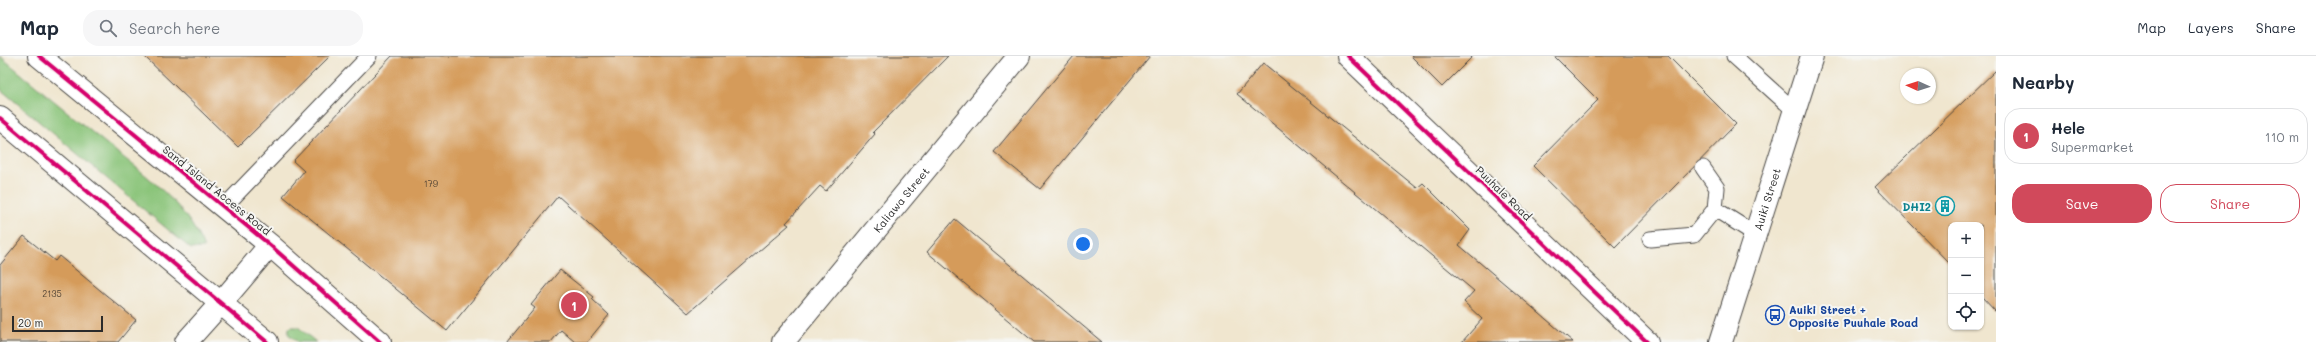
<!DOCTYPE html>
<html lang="en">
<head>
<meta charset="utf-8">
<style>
	body { margin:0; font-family:Mali,sans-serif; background:#f6f6f7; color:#1f2937 }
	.controls { position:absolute; right:12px; bottom:12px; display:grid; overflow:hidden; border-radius:8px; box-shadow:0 1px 3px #0004 }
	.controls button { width:36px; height:36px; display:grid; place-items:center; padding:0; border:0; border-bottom:1px solid #e0e1e3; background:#fff; color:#1f2937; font:20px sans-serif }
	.compass { position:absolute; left:1900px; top:12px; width:36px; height:36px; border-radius:50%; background:#fff; box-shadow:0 1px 3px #0004; rotate:273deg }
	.scale { position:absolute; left:12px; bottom:10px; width:91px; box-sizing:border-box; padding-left:4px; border:2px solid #2b2b2b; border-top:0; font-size:11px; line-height:14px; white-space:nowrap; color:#2b2b2b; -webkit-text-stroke:3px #f6f6f2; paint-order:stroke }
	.you { position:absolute; left:1083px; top:188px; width:14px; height:14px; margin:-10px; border:3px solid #fff; border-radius:50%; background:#1a73e8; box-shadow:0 0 0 6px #1a73e833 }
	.badge { display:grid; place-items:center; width:26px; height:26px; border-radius:50%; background:#d1495b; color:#fff; font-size:13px; font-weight:700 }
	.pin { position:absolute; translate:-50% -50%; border:2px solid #fff; box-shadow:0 1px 4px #0006 }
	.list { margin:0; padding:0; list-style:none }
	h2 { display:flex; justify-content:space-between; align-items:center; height:52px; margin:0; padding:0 16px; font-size:17px }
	h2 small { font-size:13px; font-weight:400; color:#747a83 }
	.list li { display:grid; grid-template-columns:26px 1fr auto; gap:12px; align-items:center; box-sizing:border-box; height:56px; margin:0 8px 8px; padding:0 8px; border:1px solid #e0e1e3; border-radius:16px }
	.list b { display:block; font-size:15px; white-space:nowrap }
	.list p { margin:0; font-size:13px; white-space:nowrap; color:#747a83 }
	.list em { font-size:13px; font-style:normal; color:#747a83 }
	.actions { display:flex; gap:8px; padding:12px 16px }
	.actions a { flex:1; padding:9px 0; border:1px solid #d1495b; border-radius:16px; text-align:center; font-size:14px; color:#d1495b }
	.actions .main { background:#d1495b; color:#fff }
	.icon { flex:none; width:22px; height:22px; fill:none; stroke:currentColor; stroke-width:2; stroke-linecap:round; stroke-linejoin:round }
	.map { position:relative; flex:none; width:1996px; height:286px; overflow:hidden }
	header { display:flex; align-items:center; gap:24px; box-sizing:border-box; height:56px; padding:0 20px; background:#fff; border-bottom:1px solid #e0e1e3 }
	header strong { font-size:19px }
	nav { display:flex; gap:22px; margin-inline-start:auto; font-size:14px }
	.search { width:280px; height:36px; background:#f6f6f7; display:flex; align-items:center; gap:10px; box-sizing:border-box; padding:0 14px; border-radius:16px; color:#747a83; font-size:15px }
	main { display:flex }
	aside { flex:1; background:#fff }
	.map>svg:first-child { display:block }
	.green { fill:#8ac479; stroke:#5a7852 }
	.building { fill:#d59b5a }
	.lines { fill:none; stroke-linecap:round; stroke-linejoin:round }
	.service-casing { stroke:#494744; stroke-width:17 }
	.minor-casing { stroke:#494744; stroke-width:24 }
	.tertiary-casing { stroke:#494744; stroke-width:24 }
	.secondary-casing { stroke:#494744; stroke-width:24 }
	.service { stroke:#fff; stroke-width:15 }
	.minor { stroke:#fff; stroke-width:22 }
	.tertiary { stroke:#fff; stroke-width:22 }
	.secondary { stroke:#fff; stroke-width:22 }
	.cycleway-casing { stroke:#f6f6f2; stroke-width:6 }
	.cycleway { stroke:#d6006c; stroke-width:4 }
	.labels { text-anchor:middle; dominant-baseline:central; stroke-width:4; stroke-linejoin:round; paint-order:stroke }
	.number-label { font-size:9px; fill:#564737 }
	.street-label { font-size:11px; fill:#2b2b2b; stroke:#f6f6f2 }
	.culture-label { font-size:11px; font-weight:bold; fill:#0d838f; stroke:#f6f6f2; text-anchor:end }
	.transit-label { font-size:11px; font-weight:bold; fill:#164399; stroke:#f6f6f2; text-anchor:start }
</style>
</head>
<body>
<header>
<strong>Map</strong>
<div class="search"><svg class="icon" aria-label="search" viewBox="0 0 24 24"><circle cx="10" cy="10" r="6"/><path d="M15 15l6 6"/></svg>Search here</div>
<nav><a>Map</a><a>Layers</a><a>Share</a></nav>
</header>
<main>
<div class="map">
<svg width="1996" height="286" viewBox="0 0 1996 286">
	<rect width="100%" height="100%" fill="#f6f6f2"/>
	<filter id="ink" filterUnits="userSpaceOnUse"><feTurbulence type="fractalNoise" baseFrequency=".025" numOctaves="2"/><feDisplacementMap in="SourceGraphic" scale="8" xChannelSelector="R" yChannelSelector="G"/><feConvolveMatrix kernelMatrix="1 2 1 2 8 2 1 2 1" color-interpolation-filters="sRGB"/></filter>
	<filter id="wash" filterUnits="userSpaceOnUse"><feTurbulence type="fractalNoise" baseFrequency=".012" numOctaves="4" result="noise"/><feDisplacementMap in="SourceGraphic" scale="16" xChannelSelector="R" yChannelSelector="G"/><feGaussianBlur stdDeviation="0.9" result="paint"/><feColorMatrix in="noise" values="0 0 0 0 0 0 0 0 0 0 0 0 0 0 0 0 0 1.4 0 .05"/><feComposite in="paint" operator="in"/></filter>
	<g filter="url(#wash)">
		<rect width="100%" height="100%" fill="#f0e6cf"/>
		<path class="green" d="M 0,0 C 34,29 69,57 103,85 C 141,116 186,146 204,192 L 191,193 L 0,33 Z
			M 292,271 L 298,271 L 316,286 L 298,286 L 288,278 L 289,272 Z"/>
		<g id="blocks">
			<path class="building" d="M 144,0 L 330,0 L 238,91 Z
				M 392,0 L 948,0 L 873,76 L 875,78 L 826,135 L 820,130 L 786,167 L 789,169 L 688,257 L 558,140 L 447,275 L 283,140 L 304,115 L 293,105 Z
				M 1074,0 L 1150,0 L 1040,133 L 994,96 Z
				M 1411,0 L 1473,0 L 1442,31 Z
				M 1554,0 L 1668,0 L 1736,68 L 1615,191 L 1533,110 L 1598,44 Z
				M 1263,7 L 1417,132 L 1423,127 L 1470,174 L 1459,189 L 1573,286 L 1462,286 L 1482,263 L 1464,246 L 1474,235 L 1237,38 Z
				M 1996,14 L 1996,256 L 1981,240 L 1981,169 L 1951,169 L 1951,209 L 1875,131 Z
				M 955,163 L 1102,286 L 1034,286 L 927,196 Z
				M 24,180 L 55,205 L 59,200 L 136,264 L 118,286 L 0,286 L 0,209 Z
				M 560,214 L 594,241 L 592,243 L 609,259 L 587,286 L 575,286 L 561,274 L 551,286 L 507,286 L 535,252 L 531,249 Z"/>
		</g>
	</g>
	<g filter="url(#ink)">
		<use href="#blocks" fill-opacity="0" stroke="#494744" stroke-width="1"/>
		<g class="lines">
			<defs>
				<path id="service" d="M 1734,0 L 1795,55
					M 1703,112 L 1717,132 L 1715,153
					M 224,151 L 369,0
					M 1650,183 L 1694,179 L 1715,153 L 1755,178"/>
				<g id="minor">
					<path d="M 186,286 L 221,247"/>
					<path id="s1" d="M 783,286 L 1019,0"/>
				</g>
				<g id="tertiary">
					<path d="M 1348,0 L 1647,286"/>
					<path id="s2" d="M 1721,286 L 1812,0"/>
				</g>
				<path id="secondary" d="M 39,0 L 270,189 L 380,286
					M 0,62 L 267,286
					M 221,247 L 270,189"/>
			</defs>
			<use href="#service" class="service-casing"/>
			<use href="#minor" class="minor-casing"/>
			<use href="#tertiary" class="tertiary-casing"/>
			<use href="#secondary" class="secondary-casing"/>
			<use href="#service" class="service"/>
			<use href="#minor" class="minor"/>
			<use href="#tertiary" class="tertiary"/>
			<use href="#secondary" class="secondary"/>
			<defs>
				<path id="cycleway" d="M 39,0 L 270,189 L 380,286
					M 1348,0 L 1647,286
					M 0,62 L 267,286"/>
			</defs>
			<use href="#cycleway" class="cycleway-casing"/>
			<use href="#cycleway" class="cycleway"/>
		</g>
	</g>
	<defs>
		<symbol id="building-ring" viewBox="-11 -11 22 22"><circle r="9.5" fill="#f6f6f2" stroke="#0f9aa8" stroke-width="1.5"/><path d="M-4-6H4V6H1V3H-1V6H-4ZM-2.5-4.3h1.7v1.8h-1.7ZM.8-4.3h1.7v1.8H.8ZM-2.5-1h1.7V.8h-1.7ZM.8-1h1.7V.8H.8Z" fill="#0f9aa8"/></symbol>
		<symbol id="bus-ring" viewBox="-11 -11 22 22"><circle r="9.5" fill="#f6f6f2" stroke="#1a4fb4" stroke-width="1.5"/><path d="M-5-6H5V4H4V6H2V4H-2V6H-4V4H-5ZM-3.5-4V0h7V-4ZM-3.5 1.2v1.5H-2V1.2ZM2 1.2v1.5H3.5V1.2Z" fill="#1a4fb4"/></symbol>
	</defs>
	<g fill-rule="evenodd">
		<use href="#building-ring" x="1934" y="139" width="22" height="22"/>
		<use href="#bus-ring" x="1764" y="248" width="22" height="22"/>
	</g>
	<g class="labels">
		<g class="number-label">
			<text x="431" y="127">179</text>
			<text x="52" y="237">2135</text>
		</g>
		<g class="street-label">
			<text transform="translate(217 134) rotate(39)">Sand Island Access Road</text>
			<text transform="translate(1504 137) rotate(44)">Puuhale Road</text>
			<text stroke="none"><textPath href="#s1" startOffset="185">Kaliawa Street</textPath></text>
			<text stroke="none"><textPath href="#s2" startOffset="150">Auiki Street</textPath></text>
		</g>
		<g class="culture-label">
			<text x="1931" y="150">DHI2</text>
		</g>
		<g class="transit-label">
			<text x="1789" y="253">Auiki Street +<tspan x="1789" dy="13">Opposite Puuhale Road</tspan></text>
		</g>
	</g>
</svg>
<div class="controls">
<button>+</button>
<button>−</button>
<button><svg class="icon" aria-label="locate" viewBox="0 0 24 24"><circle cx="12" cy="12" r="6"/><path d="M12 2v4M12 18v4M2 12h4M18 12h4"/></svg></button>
</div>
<svg class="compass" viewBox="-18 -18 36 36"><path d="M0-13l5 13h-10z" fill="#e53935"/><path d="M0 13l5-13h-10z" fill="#747a83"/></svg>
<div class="scale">20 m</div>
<div class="you"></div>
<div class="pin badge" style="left:574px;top:249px">1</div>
</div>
<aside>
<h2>Nearby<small></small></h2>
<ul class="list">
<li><span class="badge">1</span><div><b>Hele</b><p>Supermarket</p></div><em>110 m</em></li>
</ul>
<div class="actions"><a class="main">Save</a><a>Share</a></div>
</aside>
</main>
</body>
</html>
